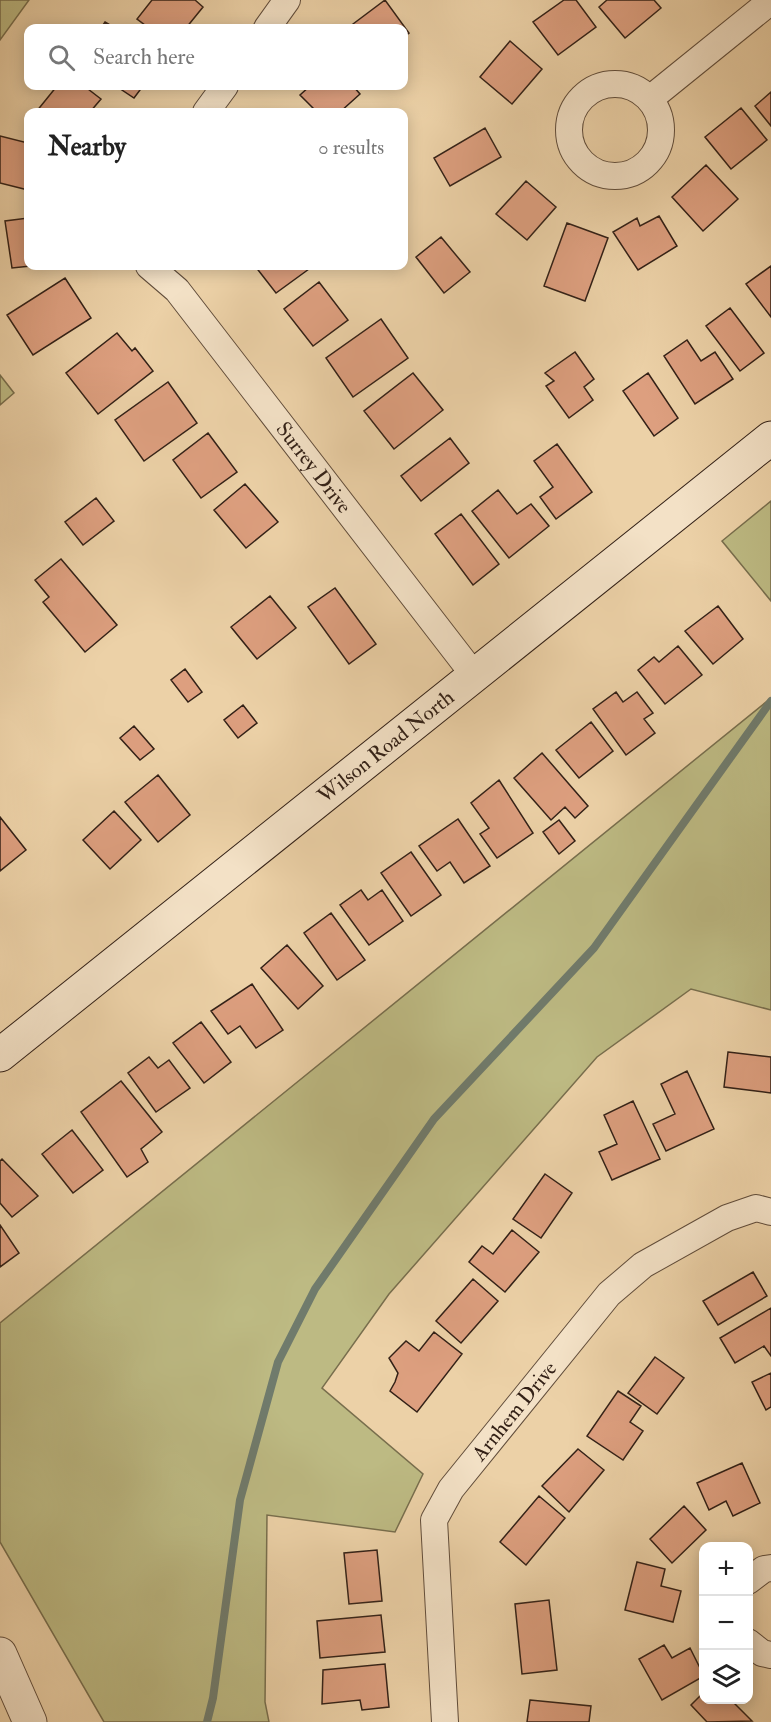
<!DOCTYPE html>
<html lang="en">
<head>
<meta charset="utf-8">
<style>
	body { margin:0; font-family:"IM FELL Double Pica",serif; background:#f2f2f2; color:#222 }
	.controls { position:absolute; right:18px; bottom:18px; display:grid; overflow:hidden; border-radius:12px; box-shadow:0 3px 15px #0003 }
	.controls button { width:54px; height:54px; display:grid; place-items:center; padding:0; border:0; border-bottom:2px solid #e0e0e0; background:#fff; color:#222; font:30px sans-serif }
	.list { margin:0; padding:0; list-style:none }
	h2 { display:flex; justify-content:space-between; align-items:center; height:78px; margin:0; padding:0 24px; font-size:26px }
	h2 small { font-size:20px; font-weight:400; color:#767676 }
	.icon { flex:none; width:33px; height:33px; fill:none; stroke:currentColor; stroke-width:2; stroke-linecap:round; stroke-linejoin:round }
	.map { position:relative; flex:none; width:771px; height:1722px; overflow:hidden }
	.search { position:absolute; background:#fff; box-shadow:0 3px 15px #0003; left:24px; top:24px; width:384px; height:66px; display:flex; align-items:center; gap:15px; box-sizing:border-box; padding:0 21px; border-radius:12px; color:#767676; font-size:22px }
	.panel { position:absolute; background:#fff; box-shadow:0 3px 15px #0003; left:24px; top:108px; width:384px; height:162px; border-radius:12px }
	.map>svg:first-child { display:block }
	.green { fill:#bdba83; stroke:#786e4d; stroke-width:1.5 }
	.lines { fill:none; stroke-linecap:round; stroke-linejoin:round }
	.stream { stroke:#707b6c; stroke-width:8 }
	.building { fill:#dd9f7f; stroke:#332117; stroke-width:1.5 }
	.minor-casing { stroke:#614d3b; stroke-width:28 }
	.tertiary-casing { stroke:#614d3b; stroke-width:35 }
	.secondary-casing { stroke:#332117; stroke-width:35 }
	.minor { stroke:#f3e1c6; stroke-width:26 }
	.tertiary { stroke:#f3e1c6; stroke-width:33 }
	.secondary { stroke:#f3e1c6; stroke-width:33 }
	.labels { text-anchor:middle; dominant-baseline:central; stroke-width:6; stroke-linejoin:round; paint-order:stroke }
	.street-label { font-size:21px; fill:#332117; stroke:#f3e1c6 }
</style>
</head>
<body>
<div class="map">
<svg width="771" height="1722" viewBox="0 0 771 1722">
	<rect width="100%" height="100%" fill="#ecd1a7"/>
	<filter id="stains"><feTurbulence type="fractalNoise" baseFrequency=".00333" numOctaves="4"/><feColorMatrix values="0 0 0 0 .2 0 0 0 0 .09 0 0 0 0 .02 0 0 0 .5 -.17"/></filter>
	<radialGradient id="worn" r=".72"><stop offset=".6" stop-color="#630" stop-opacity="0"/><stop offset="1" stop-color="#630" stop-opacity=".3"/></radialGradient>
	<path class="green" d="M 0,0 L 29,0 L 0,40 Z
		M 0,375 L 14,393 L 0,405 Z
		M 771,501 L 771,601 L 722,541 Z
		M 771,698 L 771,1010 L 691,989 L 597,1057 L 389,1294 L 322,1388 L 423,1474 L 395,1532 L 267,1515 L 265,1702 L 269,1722 L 104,1722 L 0,1542 L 0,1323 Z"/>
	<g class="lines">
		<path class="stream" d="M 207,1722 L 213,1698 L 240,1500 L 278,1362 L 315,1289 L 434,1119 L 594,948 L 771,701"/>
	</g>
	<path class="building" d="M 152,0 L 195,0 L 203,7 L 186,28 L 149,28 L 137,19 Z
		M 385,0 L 409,33 L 404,37 L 404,28 L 350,28 L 349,27 Z
		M 564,0 L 576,0 L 596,27 L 558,55 L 533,22 Z
		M 607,0 L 654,0 L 661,8 L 625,38 L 599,7 Z
		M 105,22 L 115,28 L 101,28 Z
		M 510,41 L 542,69 L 512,104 L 480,77 Z
		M 57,86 L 84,86 L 101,99 L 90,112 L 36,112 Z
		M 116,86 L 143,86 L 134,98 Z
		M 310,86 L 353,86 L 360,94 L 340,112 L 317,112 L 300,95 Z
		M 771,92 L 771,126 L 755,106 Z
		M 741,108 L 767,140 L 731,169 L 705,137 Z
		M 485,128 L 501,157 L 450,186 L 434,158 Z
		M 0,136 L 28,143 L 28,190 L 0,183 Z
		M 706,165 L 738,199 L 703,231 L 672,197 Z
		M 526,181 L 556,207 L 527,240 L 496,214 Z
		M 659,216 L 677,246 L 638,270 L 613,232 L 637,218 L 640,226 Z
		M 28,218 L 28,266 L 31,266 L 12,268 L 5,221 Z
		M 567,223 L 608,238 L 585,301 L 544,286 Z
		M 441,237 L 470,272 L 444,293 L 416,257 Z
		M 255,266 L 306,266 L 309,269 L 276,293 Z
		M 771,266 L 771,317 L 746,284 Z
		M 65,278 L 91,318 L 33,355 L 7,315 Z
		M 319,282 L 348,320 L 313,346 L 284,309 Z
		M 730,308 L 764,353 L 740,371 L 706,326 Z
		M 381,319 L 408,358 L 353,397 L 326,358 Z
		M 117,333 L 132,351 L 135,348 L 153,371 L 98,414 L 66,373 Z
		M 687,340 L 701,361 L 715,352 L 733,379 L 695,404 L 664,356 Z
		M 575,352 L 594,379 L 584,387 L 593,400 L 569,418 L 546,386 L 554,381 L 545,373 Z
		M 413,373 L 443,410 L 394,449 L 364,411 Z
		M 648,373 L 678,418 L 654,436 L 623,391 Z
		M 168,382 L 197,423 L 144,461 L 115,420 Z
		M 208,433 L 237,472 L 201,498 L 173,460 Z
		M 450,438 L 469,463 L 421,501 L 401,476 Z
		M 557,444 L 592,492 L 556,519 L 540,497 L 553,487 L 534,461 Z
		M 245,484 L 278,522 L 246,548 L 214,510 Z
		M 498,490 L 517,514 L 531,504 L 549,526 L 509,558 L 472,511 Z
		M 96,498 L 114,521 L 83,545 L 65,522 Z
		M 461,514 L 499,564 L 473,585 L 435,534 Z
		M 61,559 L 117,625 L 85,652 L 43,602 L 49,597 L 35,580 Z
		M 335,588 L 376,644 L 349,664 L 308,607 Z
		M 270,596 L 296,628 L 257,659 L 231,627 Z
		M 718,606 L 743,639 L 713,664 L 685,631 Z
		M 678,646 L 702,675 L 665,704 L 638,670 L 654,657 L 659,662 Z
		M 185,669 L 202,692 L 188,702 L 171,680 Z
		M 616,692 L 623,702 L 637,692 L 653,713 L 644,719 L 655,733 L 626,755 L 593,709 Z
		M 243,705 L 257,723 L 238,738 L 224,720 Z
		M 591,722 L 613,751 L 579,778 L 556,750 Z
		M 134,726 L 154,749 L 140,760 L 120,738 Z
		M 542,753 L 588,806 L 575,818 L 565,807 L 551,820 L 514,778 Z
		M 158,775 L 190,815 L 158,842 L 125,802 Z
		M 499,780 L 533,833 L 497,858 L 480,834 L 489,828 L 471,803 Z
		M 114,811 L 141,840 L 110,869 L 83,840 Z
		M 0,817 L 26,850 L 0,871 Z
		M 458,819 L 490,866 L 464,883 L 450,862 L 437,871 L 419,846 Z
		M 559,820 L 575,841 L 559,854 L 543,832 Z
		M 411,852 L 441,895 L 411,916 L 381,873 Z
		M 361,890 L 368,900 L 382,890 L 403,921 L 369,945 L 340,905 Z
		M 331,913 L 365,960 L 337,980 L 304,933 Z
		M 287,945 L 323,986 L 298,1009 L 261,968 Z
		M 252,984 L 283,1030 L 256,1048 L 240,1026 L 228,1034 L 211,1011 Z
		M 201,1022 L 231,1062 L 204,1083 L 173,1043 Z
		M 728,1052 L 771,1057 L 771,1093 L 724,1087 Z
		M 149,1057 L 158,1068 L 169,1060 L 190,1088 L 156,1112 L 128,1073 Z
		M 687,1071 L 714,1129 L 666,1151 L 653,1124 L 675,1114 L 661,1084 Z
		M 121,1081 L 162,1132 L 141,1149 L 148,1162 L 127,1177 L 81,1112 Z
		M 633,1101 L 660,1159 L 612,1180 L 599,1152 L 617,1144 L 604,1115 Z
		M 72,1130 L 103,1170 L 73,1193 L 42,1154 Z
		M 2,1159 L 38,1196 L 12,1217 L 0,1203 L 0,1161 Z
		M 545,1174 L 572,1193 L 541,1238 L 513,1219 Z
		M 0,1225 L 19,1253 L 0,1267 Z
		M 512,1230 L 539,1252 L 505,1292 L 469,1262 L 482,1246 L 493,1254 Z
		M 753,1272 L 767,1296 L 718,1325 L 703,1301 Z
		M 473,1279 L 498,1301 L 461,1343 L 436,1321 Z
		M 771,1308 L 771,1356 L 764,1346 L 735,1363 L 720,1338 Z
		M 434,1332 L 462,1354 L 417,1412 L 390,1391 L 395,1382 L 398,1373 L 389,1358 L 406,1341 L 419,1351 Z
		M 655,1357 L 684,1378 L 657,1414 L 628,1393 Z
		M 771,1373 L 771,1407 L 766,1410 L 752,1382 Z
		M 618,1391 L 641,1406 L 630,1422 L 643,1431 L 623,1460 L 587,1436 Z
		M 578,1449 L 604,1470 L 569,1512 L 542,1486 Z
		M 742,1463 L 760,1503 L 733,1516 L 726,1501 L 709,1510 L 697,1483 Z
		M 539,1496 L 565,1518 L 526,1565 L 500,1542 Z
		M 684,1506 L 706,1530 L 672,1563 L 650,1539 Z
		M 377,1550 L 382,1601 L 349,1604 L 344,1553 Z
		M 637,1562 L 665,1569 L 661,1586 L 681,1591 L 673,1622 L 625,1610 Z
		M 549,1600 L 557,1670 L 522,1674 L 515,1604 Z
		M 381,1615 L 385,1652 L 320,1658 L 317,1621 Z
		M 664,1645 L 672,1658 L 690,1648 L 704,1676 L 662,1700 L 639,1659 Z
		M 385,1664 L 389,1707 L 362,1710 L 360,1700 L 322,1704 L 323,1670 Z
		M 704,1692 L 704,1700 L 731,1700 L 752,1721 L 707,1722 L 691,1705 Z
		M 530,1700 L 591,1706 L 589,1722 L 527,1722 Z"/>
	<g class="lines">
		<defs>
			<g id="minor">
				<path d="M 267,28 L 287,0"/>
				<circle cx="615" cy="130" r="46"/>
				<path d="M 651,98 L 771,1"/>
				<path d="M 206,112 L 225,86"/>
				<path id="s1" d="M 149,266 L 177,290 L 474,675"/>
				<path d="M 748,1581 L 764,1569 L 771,1568"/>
				<path d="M 748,1642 L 762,1653 L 771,1655"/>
				<path id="s2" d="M 445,1722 L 434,1520 L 451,1489 L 609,1294 L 643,1265 L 727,1218 L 756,1208 L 771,1212"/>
			</g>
			<path id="tertiary" d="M 0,1654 L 30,1722"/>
			<g id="secondary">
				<path id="s3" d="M 0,1055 L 771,438"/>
			</g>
		</defs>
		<use href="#minor" class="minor-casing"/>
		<use href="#tertiary" class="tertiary-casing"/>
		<use href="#secondary" class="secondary-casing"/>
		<use href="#minor" class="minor"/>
		<use href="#tertiary" class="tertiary"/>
		<use href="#secondary" class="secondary"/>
	</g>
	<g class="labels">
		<g class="street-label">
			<text stroke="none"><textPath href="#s1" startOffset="261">Surrey Drive</textPath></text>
			<text stroke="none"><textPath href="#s3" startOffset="494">Wilson Road North</textPath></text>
			<text stroke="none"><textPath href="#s2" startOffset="338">Arnhem Drive</textPath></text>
		</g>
	</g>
	<rect width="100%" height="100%" filter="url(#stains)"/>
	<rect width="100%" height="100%" fill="url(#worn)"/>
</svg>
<div class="controls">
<button>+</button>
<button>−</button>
<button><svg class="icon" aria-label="layers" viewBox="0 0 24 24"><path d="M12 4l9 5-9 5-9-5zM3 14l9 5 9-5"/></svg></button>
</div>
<div class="search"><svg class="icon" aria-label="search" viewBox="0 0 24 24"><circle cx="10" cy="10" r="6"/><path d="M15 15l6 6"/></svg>Search here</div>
<section class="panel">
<h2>Nearby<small>0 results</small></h2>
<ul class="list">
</ul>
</section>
</div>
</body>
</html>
